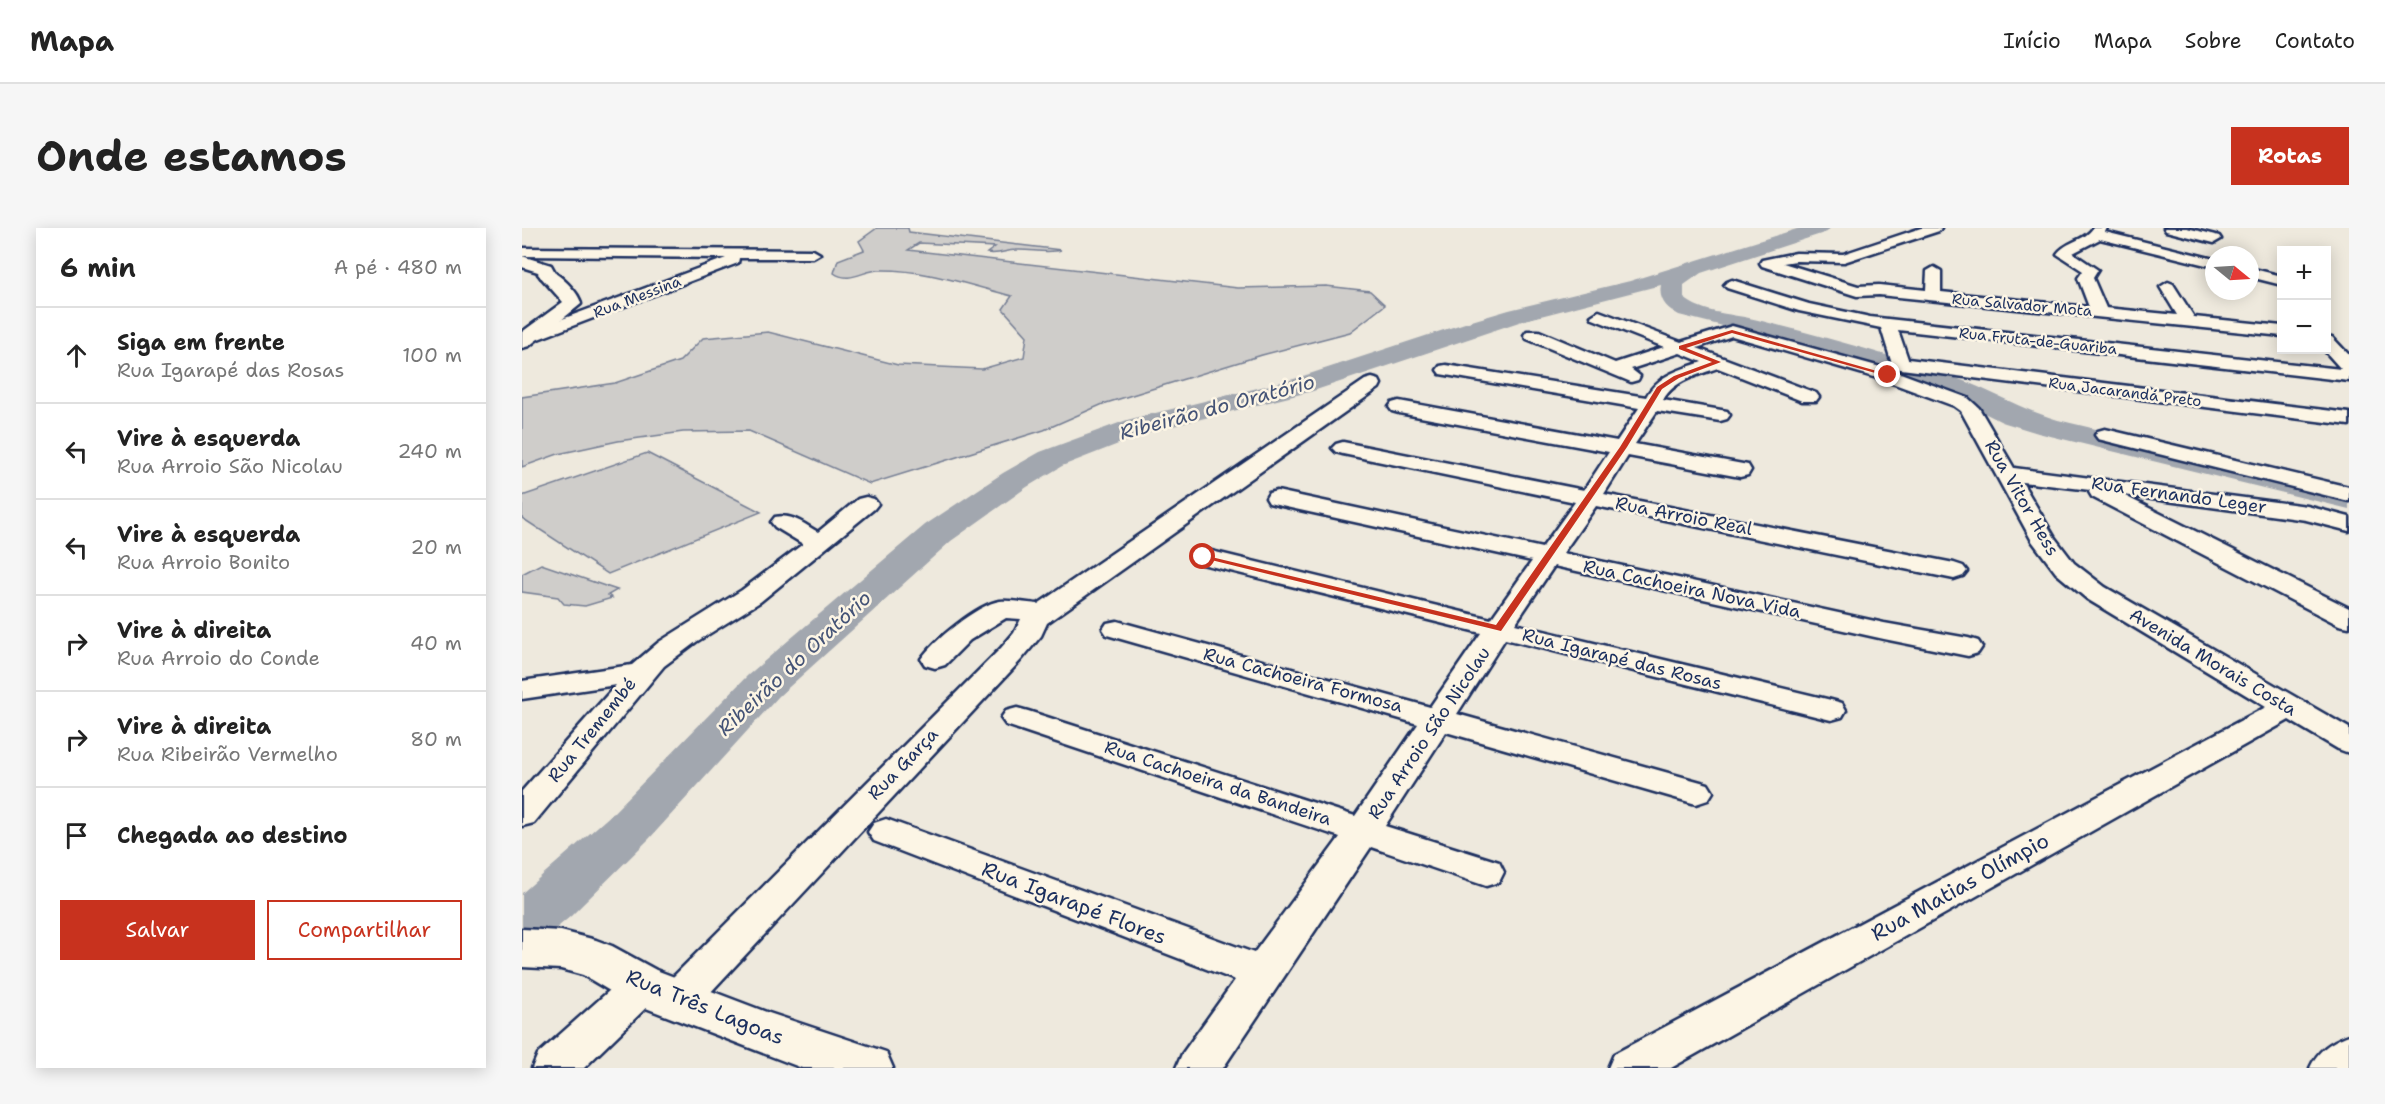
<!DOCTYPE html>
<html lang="pt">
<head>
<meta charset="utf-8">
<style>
	body { margin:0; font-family:"Shantell Sans",sans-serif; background:#f6f6f6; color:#222 }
	.controls { position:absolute; right:18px; top:18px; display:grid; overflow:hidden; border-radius:0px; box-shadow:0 3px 15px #0003 }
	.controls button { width:54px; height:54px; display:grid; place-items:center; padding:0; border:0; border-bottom:2px solid #e0e0e0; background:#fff; color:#222; font:30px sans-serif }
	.compass { position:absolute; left:1683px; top:18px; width:54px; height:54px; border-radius:50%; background:#fff; box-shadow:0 3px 15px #0003; rotate:108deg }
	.stop { position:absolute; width:18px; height:18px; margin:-14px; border:4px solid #c8321e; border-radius:50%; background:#fff }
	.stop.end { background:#c8321e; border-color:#fff; box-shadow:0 2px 6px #0008 }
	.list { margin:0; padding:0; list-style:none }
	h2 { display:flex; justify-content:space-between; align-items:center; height:78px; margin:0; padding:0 24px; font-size:26px }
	h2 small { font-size:20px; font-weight:400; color:#767676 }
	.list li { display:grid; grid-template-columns:39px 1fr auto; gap:18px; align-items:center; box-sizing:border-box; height:96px; padding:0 24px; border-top:2px solid #e0e0e0 }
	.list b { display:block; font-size:22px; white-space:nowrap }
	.list p { margin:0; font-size:20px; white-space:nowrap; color:#767676 }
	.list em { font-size:20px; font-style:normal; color:#767676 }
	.actions { display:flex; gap:12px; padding:18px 24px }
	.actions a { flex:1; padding:14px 0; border:2px solid #c8321e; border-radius:0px; text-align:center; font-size:21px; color:#c8321e }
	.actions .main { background:#c8321e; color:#fff }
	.icon { flex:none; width:33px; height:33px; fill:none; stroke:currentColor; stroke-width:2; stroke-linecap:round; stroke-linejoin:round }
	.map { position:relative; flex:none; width:1827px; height:840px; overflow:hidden; border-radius:0px }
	header { display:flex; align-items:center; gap:36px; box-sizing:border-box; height:84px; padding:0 30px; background:#fff; border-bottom:2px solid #e0e0e0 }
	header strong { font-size:28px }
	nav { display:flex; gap:33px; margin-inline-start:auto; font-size:21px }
	.intro { display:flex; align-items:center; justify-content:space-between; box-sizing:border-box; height:144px; padding:0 36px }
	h1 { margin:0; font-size:42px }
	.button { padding:15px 27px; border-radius:0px; background:#c8321e; color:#fff; font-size:21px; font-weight:700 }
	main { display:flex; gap:36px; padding:0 36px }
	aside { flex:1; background:#fff; border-radius:0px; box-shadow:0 3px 15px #0003 }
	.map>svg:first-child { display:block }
	.green { fill:#cfcdca; stroke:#757e94; stroke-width:1.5 }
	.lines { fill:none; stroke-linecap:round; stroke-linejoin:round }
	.river { fill:#a2a7af; fill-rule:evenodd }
	.minor-casing { stroke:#1b2f5e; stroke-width:5 }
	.tertiary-casing { stroke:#1b2f5e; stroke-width:5 }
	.secondary-casing { stroke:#1b2f5e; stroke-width:5 }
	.minor { fill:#fcf5e5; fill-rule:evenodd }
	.tertiary { fill:#fcf5e5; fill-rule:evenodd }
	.secondary { fill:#fcf5e5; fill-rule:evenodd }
	.route { fill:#c8321e }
	.labels { text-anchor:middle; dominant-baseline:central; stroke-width:5; stroke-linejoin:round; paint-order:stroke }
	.far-street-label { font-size:15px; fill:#1b2f5e; stroke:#fcf5e5 }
	.street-label { font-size:18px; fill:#1b2f5e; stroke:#fcf5e5 }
	.water-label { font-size:20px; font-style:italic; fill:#445376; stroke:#fcf5e5 }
	.near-street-label { font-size:21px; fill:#1b2f5e; stroke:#fcf5e5 }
</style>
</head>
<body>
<header>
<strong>Mapa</strong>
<nav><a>Início</a><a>Mapa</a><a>Sobre</a><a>Contato</a></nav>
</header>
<div class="intro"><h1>Onde estamos</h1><a class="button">Rotas</a></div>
<main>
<aside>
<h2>6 min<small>A pé · 480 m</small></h2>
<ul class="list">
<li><svg class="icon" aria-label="ahead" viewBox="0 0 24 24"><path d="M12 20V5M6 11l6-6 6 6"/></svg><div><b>Siga em frente</b><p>Rua Igarapé das Rosas</p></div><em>100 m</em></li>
<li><svg class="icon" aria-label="left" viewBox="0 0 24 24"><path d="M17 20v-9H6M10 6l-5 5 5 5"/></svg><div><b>Vire à esquerda</b><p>Rua Arroio São Nicolau</p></div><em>240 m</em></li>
<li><svg class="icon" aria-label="left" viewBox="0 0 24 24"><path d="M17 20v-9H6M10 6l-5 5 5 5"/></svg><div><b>Vire à esquerda</b><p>Rua Arroio Bonito</p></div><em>20 m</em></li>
<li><svg class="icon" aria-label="right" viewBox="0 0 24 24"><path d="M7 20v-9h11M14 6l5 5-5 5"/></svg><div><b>Vire à direita</b><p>Rua Arroio do Conde</p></div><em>40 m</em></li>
<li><svg class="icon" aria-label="right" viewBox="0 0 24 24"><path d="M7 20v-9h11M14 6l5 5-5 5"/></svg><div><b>Vire à direita</b><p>Rua Ribeirão Vermelho</p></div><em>80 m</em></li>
<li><svg class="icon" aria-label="arrive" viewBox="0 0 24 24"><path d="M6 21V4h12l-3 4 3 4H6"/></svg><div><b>Chegada ao destino</b></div></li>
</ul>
<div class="actions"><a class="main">Salvar</a><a>Compartilhar</a></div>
</aside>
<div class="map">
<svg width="1827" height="840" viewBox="0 0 1827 840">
	<rect width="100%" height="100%" fill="#eee9dd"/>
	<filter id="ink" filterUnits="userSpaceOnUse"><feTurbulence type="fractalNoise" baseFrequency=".0167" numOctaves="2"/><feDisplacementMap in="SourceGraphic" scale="12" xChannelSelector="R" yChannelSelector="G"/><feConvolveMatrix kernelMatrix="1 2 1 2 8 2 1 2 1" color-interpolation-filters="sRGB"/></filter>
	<g filter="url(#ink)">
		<path class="green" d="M 355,0 L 386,0 L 387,4 L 539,22 C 524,26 509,21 494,22 C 483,22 479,27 465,25 L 473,19 L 397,15 L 386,22 L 716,60 L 804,58 L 848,63 L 863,77 L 828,104 L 740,127 L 581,176 L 522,202 L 348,256 L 227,203 L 161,204 L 96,213 L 36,226 L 0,239 L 0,169 L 93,155 L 158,133 L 181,110 L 246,104 L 376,137 L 460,141 L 502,129 L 505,108 L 481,81 L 490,68 C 447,57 402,41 357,42 C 342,42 327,56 312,45 L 316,32 L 342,22 L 337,13 Z
			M 125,225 L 239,284 L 86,346 L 0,290 L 0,268 Z
			M 19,336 L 86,359 L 95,362 L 86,367 L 90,370 L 63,378 L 42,376 L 36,369 L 0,364 L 0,346 Z"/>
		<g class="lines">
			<path class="river" d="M 1278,0 L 1308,0 L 1305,4 L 1179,45 L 1162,57 L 1162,70 C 1181,86 1213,86 1236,92 C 1302,109 1370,127 1434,150 C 1470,163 1498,181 1536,192 L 1827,261 L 1827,281 L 1516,205 L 1480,194 L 1427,167 L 1389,153 L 1225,104 L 1157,87 C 1145,81 1136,72 1139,57 L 1003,92 L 791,163 L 627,204 L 540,238 L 505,259 L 429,313 L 257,468 L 127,611 L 49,688 L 20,712 L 0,719 L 0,665 L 91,585 L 225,448 L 267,412 L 403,297 L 481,245 L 518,224 L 605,192 L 772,151 L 943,95 L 987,82 L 1108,53 Z"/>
			<defs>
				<path id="minor" d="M 1399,0 L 1419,0 L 1417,3 L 1322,34 L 1274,33 L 1261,35 L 1336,58 L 1357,57 L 1404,62 L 1405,43 L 1412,39 L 1419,43 L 1419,64 L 1567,79 L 1556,50 L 1561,43 L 1535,26 C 1544,13 1563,13 1571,0 L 1585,0 L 1583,4 L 1692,31 L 1692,39 L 1578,11 L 1551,25 L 1576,42 L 1571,50 L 1584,80 L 1655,87 L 1638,59 L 1646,54 L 1651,56 L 1672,89 L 1760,98 L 1760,108 L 1357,67 L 1335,68 L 1240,38 L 1238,35 L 1240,32 L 1274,25 L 1321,26 Z
					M 1642,0 L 1665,0 L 1697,8 L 1699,11 L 1692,15 L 1644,3 Z
					M 0,20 L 291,22 L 298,26 L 291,30 L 217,30 L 216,35 L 3,116 L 0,115 L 0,106 L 204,30 L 0,28 Z
					M 1728,40 L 1760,48 L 1760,57 L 1728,49 Z
					M 1210,52 L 1287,76 L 1348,89 L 1819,141 L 1802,122 L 1804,122 L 1804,108 L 1810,109 L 1827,127 L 1827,153 L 1376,102 L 1386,131 L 1827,185 L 1827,197 L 1379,141 L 1373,140 L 1370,136 L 1359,100 L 1277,83 L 1205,60 L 1202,57 L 1205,54 Z
					M 1077,83 L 1159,114 L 1210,98 L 1373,143 L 1446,170 L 1457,180 L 1492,240 L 1785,278 L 1827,289 L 1827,303 L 1784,292 L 1601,267 L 1827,380 L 1827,399 L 1817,397 L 1570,269 L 1567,264 L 1568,262 L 1500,254 L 1533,310 L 1552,335 L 1583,359 L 1827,500 L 1827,525 L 1816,521 L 1767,492 L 1149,840 L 1086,840 L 1092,826 L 1744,479 L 1565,371 L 1534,345 L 1510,313 L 1439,183 L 1432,178 L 1359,151 L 1210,108 L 1175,120 L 1294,165 L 1297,169 L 1294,173 L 1280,173 L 1196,140 C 1176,147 1152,152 1141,172 L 1205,183 L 1208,187 L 1205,191 L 1198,193 L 1135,183 L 1113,216 L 1226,237 L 1229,242 L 1226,247 L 1218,249 L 1106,228 L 1082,266 L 1432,335 L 1441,338 L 1445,343 L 1441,348 L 1432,351 L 1074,278 L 1041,325 L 1362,395 L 1446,410 L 1456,413 L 1460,419 L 1456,425 L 1446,428 L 1362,411 L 1032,338 L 993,396 L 1309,472 L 1320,475 L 1324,482 L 1320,489 L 1309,492 L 983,411 L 935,486 L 1186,556 L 1191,564 L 1186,572 L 1174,576 L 924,504 L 863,598 L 977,634 L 982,644 L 977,654 L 964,658 L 849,619 L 701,840 L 654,840 L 660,826 L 713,752 L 352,613 L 346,604 L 352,595 L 364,591 L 732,725 L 818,609 L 484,497 L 479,490 L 484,483 L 495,480 L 506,483 L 833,588 L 896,496 L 585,407 L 581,401 L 585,395 L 595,393 L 908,479 L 959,405 L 672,334 L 668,329 L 672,324 L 681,321 L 969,391 L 1010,333 L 755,277 L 747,275 L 744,270 L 747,265 L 755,263 L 1020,320 L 1053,274 L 821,226 L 814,224 L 810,220 L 814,216 L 821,214 L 1062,262 L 1087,224 L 877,185 L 870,183 L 867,179 L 870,175 L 877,173 L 1095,213 L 1117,180 L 924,147 L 918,146 L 915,142 L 918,138 L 924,137 L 1124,169 C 1136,147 1157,142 1180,134 L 1158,125 L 1109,141 L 1118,148 L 1116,152 L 1109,154 L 1005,111 L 1002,107 L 1005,103 L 1017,103 L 1093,135 L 1142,119 L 1071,91 L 1069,88 Z
					M 850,150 L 857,152 L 859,156 L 857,160 L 525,395 L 519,408 L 499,432 L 172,782 L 157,788 L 142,782 L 136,770 L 142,758 L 479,420 L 492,405 L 499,391 L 484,390 L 448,412 L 423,437 L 413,440 L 403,437 L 399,431 C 411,413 456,376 478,373 C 490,372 504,375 516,376 L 843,152 Z
					M 1583,201 L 1827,259 L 1827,273 L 1576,211 L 1573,207 L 1576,203 Z
					M 344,269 L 352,271 L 356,276 L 352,281 L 238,374 L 174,414 L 142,438 L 12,595 L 0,598 L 0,563 L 94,457 L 0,471 L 0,453 L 110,437 L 137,414 L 220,362 L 281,316 L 253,299 L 249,294 L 253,289 C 269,285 282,296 296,304 L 336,271 Z
					M 120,741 L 134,746 L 140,758 L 134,770 L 62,840 L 10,840 L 16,826 L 106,746 Z
					M 1827,807 L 1827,840 L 1788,840 C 1796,822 1808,814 1827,807 Z"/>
				<path id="tertiary" d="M 25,41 C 36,44 58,65 59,76 L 7,118 L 0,120 L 0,104 L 41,74 L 16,46 L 19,42 Z
					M 0,701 L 39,703 L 74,712 L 90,718 L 134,742 L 247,785 L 364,824 L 371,840 L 280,840 L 103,772 L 61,747 L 39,741 L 0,739 Z"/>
				<path id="secondary" d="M 0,28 L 29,37 L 34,46 L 31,50 L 19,50 L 16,44 L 0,39 Z"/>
			</defs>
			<use href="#minor" class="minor-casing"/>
			<use href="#tertiary" class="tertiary-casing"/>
			<use href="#secondary" class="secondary-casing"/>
			<use href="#minor" class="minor"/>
			<use href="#tertiary" class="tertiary"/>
			<use href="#secondary" class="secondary"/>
		</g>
	</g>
	<path class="route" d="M 1210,102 L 1369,147 L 1364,148 L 1210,105 L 1164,120 L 1199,134 L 1157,150 L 1140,161 L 1105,219 L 979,403 L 677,329 L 681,327 L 974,397 L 1098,219 L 1135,159 L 1152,148 L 1190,134 L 1157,121 L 1157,118 Z"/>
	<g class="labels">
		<g class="far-street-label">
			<text transform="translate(115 69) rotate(-21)">Rua Messina</text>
			<text transform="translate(1500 77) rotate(5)">Rua Salvador Mota</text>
			<text transform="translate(1516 113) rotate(6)">Rua Fruta-de-Guariba</text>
			<text transform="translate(1603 164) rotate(7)">Rua Jacarandá Preto</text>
		</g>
		<g class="street-label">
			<text transform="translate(1657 267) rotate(8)">Rua Fernando Leger</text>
			<text transform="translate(1500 270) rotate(60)">Rua Vitor Hess</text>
			<text transform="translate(1162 288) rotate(11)">Rua Arroio Real</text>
			<text transform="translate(1170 361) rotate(12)">Rua Cachoeira Nova Vida</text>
			<text transform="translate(1100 431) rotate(14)">Rua Igarapé das Rosas</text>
			<text transform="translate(1691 434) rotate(31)">Avenida Morais Costa</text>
			<text transform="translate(781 452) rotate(15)">Rua Cachoeira Formosa</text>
			<text transform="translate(70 502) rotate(-51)">Rua Tremembé</text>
			<text transform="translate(907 505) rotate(-56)">Rua Arroio São Nicolau</text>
			<text transform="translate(381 536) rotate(-46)">Rua Garça</text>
			<text transform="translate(696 555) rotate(18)">Rua Cachoeira da Bandeira</text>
		</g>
		<g class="water-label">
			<text transform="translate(695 179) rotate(-15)">Ribeirão do Oratório</text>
			<text transform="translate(272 435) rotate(-43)">Ribeirão do Oratório</text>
		</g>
		<g class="near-street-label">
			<text transform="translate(1438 659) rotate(-29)">Rua Matias Olímpio</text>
			<text transform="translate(552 675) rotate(21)">Rua Igarapé Flores</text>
			<text transform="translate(183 779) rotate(22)">Rua Três Lagoas</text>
		</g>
	</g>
</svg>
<div class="controls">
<button>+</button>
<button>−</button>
</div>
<svg class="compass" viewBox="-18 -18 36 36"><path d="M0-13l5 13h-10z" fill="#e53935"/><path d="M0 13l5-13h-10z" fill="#767676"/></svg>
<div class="stop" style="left:681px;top:329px"></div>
<div class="stop end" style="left:1366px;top:147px"></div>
</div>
</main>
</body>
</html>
